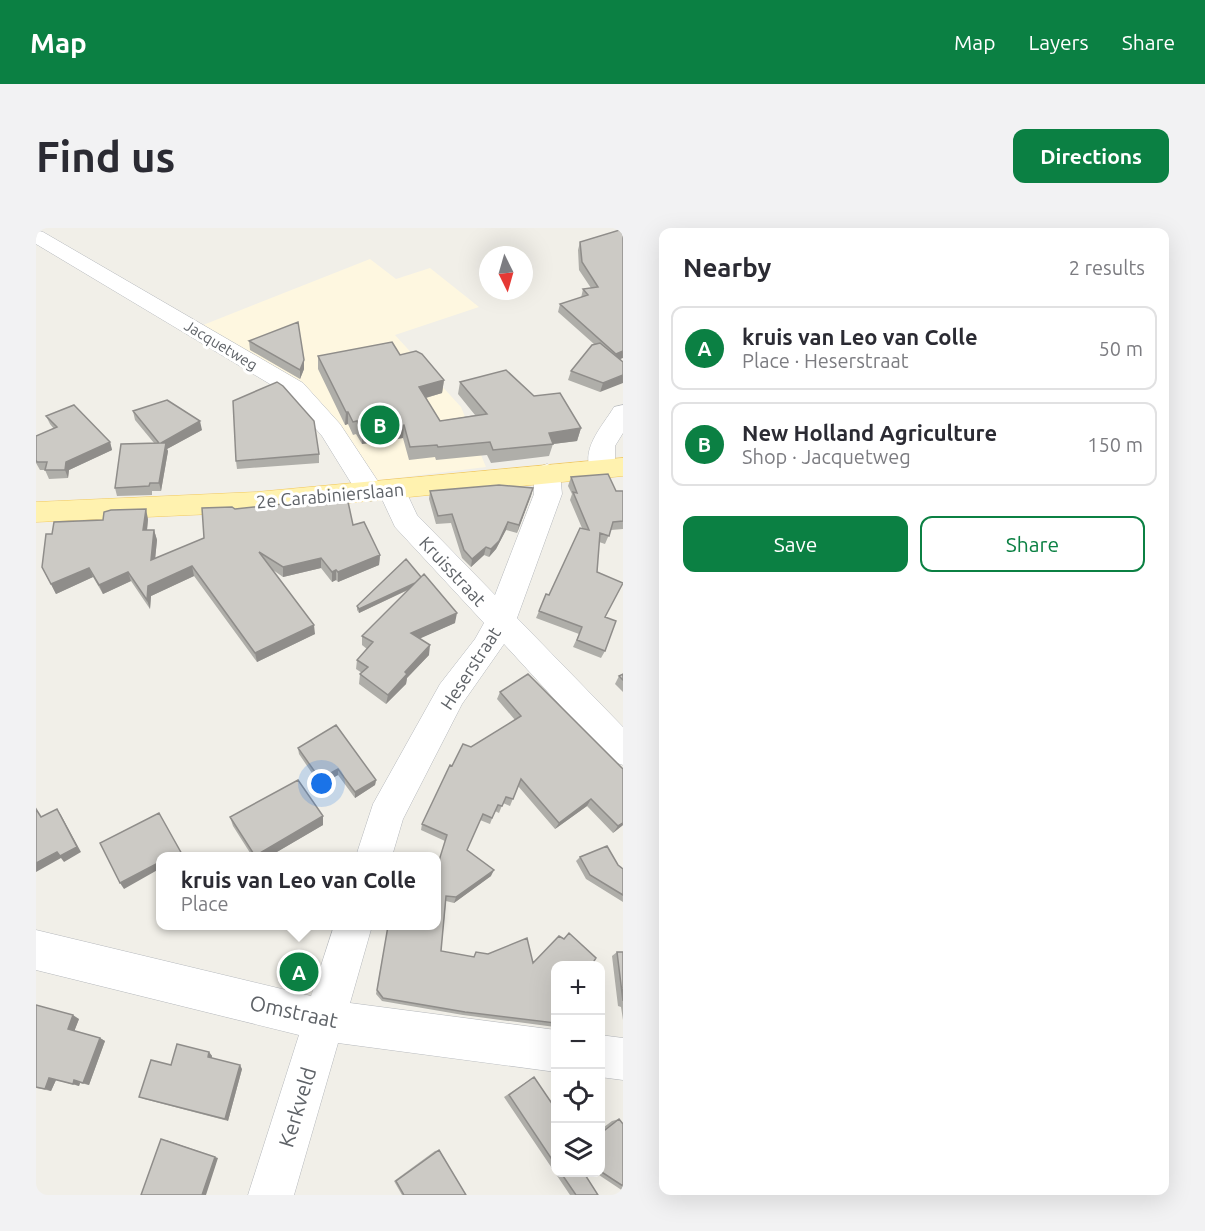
<!DOCTYPE html>
<html lang="en">
<head>
<meta charset="utf-8">
<style>
	body { margin:0; font-family:Ubuntu,sans-serif; background:#f2f2f3; color:#2b2b33 }
	.controls { position:absolute; right:18px; bottom:18px; display:grid; overflow:hidden; border-radius:12px; box-shadow:0 6px 24px #0002 }
	.controls button { width:54px; height:54px; display:grid; place-items:center; padding:0; border:0; border-bottom:2px solid #e1e1e2; background:#fff; color:#2b2b33; font:30px sans-serif }
	.compass { position:absolute; left:443px; top:18px; width:54px; height:54px; border-radius:50%; background:#fff; box-shadow:0 6px 24px #0002; rotate:175deg }
	.you { position:absolute; left:286px; top:556px; width:21px; height:21px; margin:-15px; border:4px solid #fff; border-radius:50%; background:#1a73e8; box-shadow:0 0 0 9px #1a73e833 }
	.badge { display:grid; place-items:center; width:39px; height:39px; border-radius:50%; background:#0b8043; color:#fff; font-size:20px; font-weight:700 }
	.pin { position:absolute; translate:-50% -50%; border:3px solid #fff; box-shadow:0 2px 6px #0006 }
	.popup { position:absolute; left:120px; top:624px; width:285px; height:78px; box-sizing:border-box; display:grid; place-content:center; border-radius:12px; background:#fff; filter:drop-shadow(0 2px 4px #0005); font-size:20px; white-space:nowrap; color:#7c7c81 }
	.popup b { font-size:22px; color:#2b2b33 }
	.popup::after { content:''; position:absolute; left:50%; top:100%; margin-left:-12px; border:12px solid transparent; border-top-color:#fff }
	.list { margin:0; padding:0; list-style:none }
	h2 { display:flex; justify-content:space-between; align-items:center; height:78px; margin:0; padding:0 24px; font-size:26px }
	h2 small { font-size:20px; font-weight:400; color:#7c7c81 }
	.list li { display:grid; grid-template-columns:39px 1fr auto; gap:18px; align-items:center; box-sizing:border-box; height:84px; margin:0 12px 12px; padding:0 12px; border:2px solid #e1e1e2; border-radius:12px }
	.list b { display:block; font-size:22px; white-space:nowrap }
	.list p { margin:0; font-size:20px; white-space:nowrap; color:#7c7c81 }
	.list em { font-size:20px; font-style:normal; color:#7c7c81 }
	.actions { display:flex; gap:12px; padding:18px 24px }
	.actions a { flex:1; padding:14px 0; border:2px solid #0b8043; border-radius:12px; text-align:center; font-size:21px; color:#0b8043 }
	.actions .main { background:#0b8043; color:#fff }
	.icon { flex:none; width:33px; height:33px; fill:none; stroke:currentColor; stroke-width:2; stroke-linecap:round; stroke-linejoin:round }
	.map { position:relative; flex:none; width:587px; height:967px; overflow:hidden; border-radius:12px }
	header { display:flex; align-items:center; gap:36px; box-sizing:border-box; height:84px; padding:0 30px; background:#0b8043; color:#fff }
	header strong { font-size:28px }
	nav { display:flex; gap:33px; margin-inline-start:auto; font-size:21px }
	.intro { display:flex; align-items:center; justify-content:space-between; box-sizing:border-box; height:144px; padding:0 36px }
	h1 { margin:0; font-size:42px }
	.button { padding:15px 27px; border-radius:12px; background:#0b8043; color:#fff; font-size:21px; font-weight:700 }
	main { display:flex; gap:36px; padding:0 36px }
	aside { flex:1; background:#fff; border-radius:12px; box-shadow:0 6px 24px #0002 }
	.map>svg:first-child { display:block }
	.commercial { fill:#fef7e0 }
	.lines { fill:none; stroke-linecap:round; stroke-linejoin:round }
	.minor-casing { stroke:#b5b8bc; stroke-width:1 }
	.major-casing { stroke:#f2c960; stroke-width:1 }
	.minor { fill:#fff; fill-rule:evenodd }
	.major { fill:#fff2af; fill-rule:evenodd }
	.wall { fill:#afaea9 }
	.shaded-wall { fill:#8f8d8a }
	.building { fill:#cccac5; stroke:#8f8d8a; stroke-width:1.5 }
	.labels { text-anchor:middle; dominant-baseline:central; stroke-width:6; stroke-linejoin:round; paint-order:stroke }
	.far-street-label { font-size:15px; fill:#5f6368; stroke:#fff }
	.street-label { font-size:18px; fill:#5f6368; stroke:#fff }
	.near-street-label { font-size:21px; fill:#5f6368; stroke:#fff }
</style>
</head>
<body>
<header>
<strong>Map</strong>
<nav><a>Map</a><a>Layers</a><a>Share</a></nav>
</header>
<div class="intro"><h1>Find us</h1><a class="button">Directions</a></div>
<main>
<div class="map">
<svg width="587" height="967" viewBox="0 0 587 967">
	<rect width="100%" height="100%" fill="#f1efe8"/>
	<path class="commercial" d="M 334,31 L 360,51 L 394,40 L 443,79 L 359,107 L 425,179 L 450,239 L 336,253 L 280,171 L 162,99 Z"/>
	<g class="lines">
		<defs>
			<path id="minor" d="M 0,2 L 7,4 L 267,155 L 304,196 L 345,258 L 356,253 L 366,255 L 381,287 L 459,367 L 498,266 L 498,245 L 502,239 L 511,236 L 520,239 L 524,245 L 526,266 L 481,390 L 587,499 L 587,537 L 575,533 L 468,416 L 426,476 L 367,591 L 356,628 L 320,628 L 337,576 L 404,456 L 439,411 L 448,395 L 359,299 L 345,269 L 335,273 L 325,271 L 286,208 L 249,165 L 0,16 Z
				M 587,177 L 587,205 L 579,218 L 579,241 L 575,247 L 566,250 L 557,247 C 542,223 566,199 578,179 Z
				M 298,698 L 336,698 L 314,775 L 520,802 L 520,844 L 302,815 L 258,967 L 212,967 L 263,807 L 0,742 L 0,702 L 275,768 Z
				M 564,807 L 587,810 L 587,852 L 564,849 Z"/>
			<path id="major" d="M 587,230 L 587,248 L 220,284 L 0,294 L 0,274 L 220,264 Z"/>
		</defs>
		<use href="#minor" class="minor-casing"/>
		<use href="#major" class="major-casing"/>
		<use href="#minor" class="minor"/>
		<use href="#major" class="major"/>
	</g>
	<path class="wall" d="M 587,1 L 584,131 L 564,164 L 532,152 L 535,143 L 558,116 L 522,84 L 524,76 L 545,70 L 547,61 L 555,60 L 543,42 L 542,22 L 544,14 Z
		M 213,113 L 268,132 L 268,141 L 264,151 L 214,122 Z
		M 364,127 L 408,152 L 406,165 L 390,170 L 404,193 L 439,187 L 422,166 L 424,154 L 498,168 L 545,200 L 541,213 L 517,216 L 513,228 L 455,235 L 451,227 L 400,232 L 399,229 L 373,232 L 367,210 L 326,216 L 320,206 L 317,207 L 312,196 L 309,197 L 282,141 L 282,128 Z
		M 97,183 L 166,202 L 131,221 L 132,223 L 125,263 L 116,263 L 116,267 L 81,268 L 79,260 L 118,215 L 99,192 Z
		M 10,188 L 74,214 L 76,222 L 33,242 L 32,250 L 13,251 L 9,242 L 4,242 L 0,235 L 0,208 L 18,201 L 14,196 Z
		M 283,226 L 283,235 L 201,241 L 200,233 Z
		M 535,249 L 580,263 L 587,263 L 587,301 L 575,302 L 569,316 L 563,314 L 561,344 L 569,389 L 569,423 L 565,430 L 537,419 L 543,406 L 500,390 L 503,383 L 513,367 L 546,300 L 534,272 L 536,266 L 532,258 Z
		M 497,260 L 481,305 L 470,302 L 460,321 L 453,329 L 448,327 L 435,339 L 426,330 L 415,295 L 400,296 L 393,271 L 394,263 Z
		M 199,281 L 317,297 L 344,327 L 343,337 L 302,354 L 300,352 L 296,354 L 285,340 L 247,349 L 237,342 L 279,406 L 221,434 L 158,348 L 115,368 L 114,381 L 95,353 L 67,366 L 57,349 L 20,366 L 6,339 L 112,291 L 111,302 L 118,302 L 121,312 L 119,331 L 168,310 Z
		M 370,331 L 419,395 L 384,410 L 393,427 L 371,450 L 370,456 L 350,476 L 323,456 L 324,446 L 326,445 L 320,441 L 321,432 L 331,421 L 326,417 L 326,408 L 372,362 L 323,385 L 321,382 L 321,378 Z
		M 587,446 L 587,464 L 579,456 L 583,448 Z
		M 464,464 L 587,597 L 577,605 L 551,578 L 519,601 L 482,558 L 474,578 L 467,575 L 463,585 L 459,583 L 454,596 L 444,592 L 431,622 L 455,648 L 418,675 L 410,673 L 405,723 L 437,729 L 519,738 L 519,799 L 427,787 L 346,773 L 340,766 L 352,698 L 401,698 L 409,613 L 385,602 L 386,596 L 416,538 L 435,519 L 479,492 L 461,471 Z
		M 262,520 L 340,552 L 339,557 L 319,570 L 302,547 L 284,557 L 263,526 Z
		M 287,588 L 287,597 L 234,628 L 216,628 L 197,598 L 194,589 Z
		M 544,629 L 582,637 L 587,641 L 587,674 L 550,651 L 540,633 Z
		M 581,724 L 587,724 L 587,792 L 585,779 L 582,778 L 576,728 Z
		M 0,777 L 43,791 L 38,803 L 64,810 L 69,813 L 53,857 L 44,855 L 43,858 L 20,852 L 15,863 L 0,860 Z
		M 173,824 L 176,828 L 176,830 L 206,841 L 192,893 L 108,871 L 103,869 L 135,837 Z
		M 498,849 L 519,880 L 519,945 L 548,945 L 562,967 L 534,967 L 468,869 Z
		M 583,891 L 586,895 L 587,895 L 587,963 L 560,945 L 564,945 L 564,902 L 576,893 Z
		M 403,922 L 430,967 L 366,967 L 358,953 L 399,923 Z"/>
	<path class="shaded-wall" d="M 587,123 L 587,130 L 577,134 L 580,126 Z
		M 268,132 L 268,141 L 264,151 L 264,142 Z
		M 587,147 L 587,155 L 564,164 L 567,155 Z
		M 408,152 L 406,165 L 382,172 L 383,159 Z
		M 310,184 L 312,184 L 312,196 L 309,197 Z
		M 164,193 L 166,202 L 131,221 L 132,223 L 125,263 L 123,255 L 125,215 Z
		M 368,197 L 367,210 L 326,216 L 326,204 Z
		M 545,200 L 541,213 L 517,216 L 513,205 Z
		M 74,214 L 76,222 L 33,242 L 32,250 L 29,242 L 30,234 Z
		M 497,260 L 495,268 L 481,305 L 483,297 Z
		M 110,281 L 112,291 L 110,312 L 107,302 Z
		M 472,294 L 470,302 L 460,321 L 453,329 L 455,321 Z
		M 118,302 L 121,312 L 118,342 L 115,332 Z
		M 450,319 L 448,327 L 435,339 L 436,331 Z
		M 344,327 L 343,337 L 302,354 L 302,344 Z
		M 285,330 L 285,340 L 247,349 L 247,339 Z
		M 156,338 L 158,348 L 115,368 L 114,381 L 111,372 L 112,358 Z
		M 53,340 L 57,349 L 20,366 L 15,356 Z
		M 300,342 L 300,352 L 296,354 L 296,344 Z
		M 92,344 L 95,353 L 67,366 L 63,357 Z
		M 387,351 L 386,355 L 323,385 L 323,381 Z
		M 421,385 L 419,395 L 374,415 L 375,405 Z
		M 278,397 L 279,406 L 221,434 L 219,425 Z
		M 394,417 L 393,427 L 371,450 L 370,456 L 350,476 L 352,467 L 369,444 Z
		M 302,541 L 302,547 L 284,557 L 284,551 Z
		M 340,552 L 339,557 L 319,570 L 319,564 Z
		M 555,571 L 551,578 L 519,601 L 523,595 Z
		M 21,581 L 25,587 L 45,624 L 28,634 L 25,630 L 0,644 L 0,635 Z
		M 287,588 L 287,597 L 234,628 L 219,628 Z
		M 587,595 L 587,597 L 577,605 L 582,598 Z
		M 122,635 L 125,640 L 88,661 L 84,655 Z
		M 458,642 L 455,648 L 418,675 L 420,669 Z
		M 37,787 L 43,791 L 38,804 L 32,801 Z
		M 64,810 L 69,813 L 53,857 L 47,855 Z
		M 173,824 L 176,828 L 175,833 L 172,829 Z
		M 204,837 L 206,841 L 192,893 L 189,891 Z
		M 13,850 L 20,852 L 15,863 L 9,861 Z
		M 38,852 L 44,855 L 43,858 L 37,856 Z
		M 130,912 L 182,930 L 170,967 L 166,967 Z"/>
	<path class="building" d="M 587,1 L 587,123 L 580,126 L 524,76 L 552,67 L 547,61 L 562,59 L 546,34 L 544,14 Z
		M 262,94 L 268,132 L 264,142 L 213,113 Z
		M 356,114 L 364,127 L 380,123 L 386,126 L 408,152 L 383,159 L 404,193 L 451,186 L 424,154 L 470,142 L 498,168 L 524,165 L 545,200 L 513,205 L 517,216 L 457,222 L 454,214 L 402,219 L 401,217 L 374,219 L 368,197 L 326,204 L 321,193 L 317,194 L 312,184 L 310,184 L 282,128 Z
		M 564,115 L 587,134 L 587,147 L 567,155 L 535,143 L 556,117 Z
		M 241,154 L 247,158 L 278,193 L 283,226 L 200,233 L 197,173 Z
		M 131,172 L 164,193 L 125,215 L 130,215 L 123,255 L 114,255 L 113,258 L 79,260 L 85,216 L 123,215 L 97,183 Z
		M 38,177 L 74,214 L 30,234 L 29,242 L 9,242 L 11,234 L 1,234 L 0,232 L 0,208 L 21,199 L 10,188 Z
		M 572,246 L 580,263 L 587,263 L 587,293 L 577,294 L 573,308 L 564,305 L 561,344 L 587,355 L 569,389 L 580,393 L 569,423 L 541,412 L 546,399 L 503,383 L 510,366 L 513,367 L 544,300 L 553,302 L 537,264 L 541,265 L 535,249 Z
		M 463,257 L 497,260 L 483,297 L 472,294 L 463,313 L 455,321 L 450,319 L 436,331 L 428,322 L 416,286 L 402,288 L 394,263 Z
		M 311,269 L 317,297 L 328,294 L 344,327 L 302,344 L 300,342 L 296,344 L 285,330 L 247,339 L 223,324 L 278,397 L 219,425 L 156,338 L 112,358 L 111,372 L 92,344 L 63,357 L 53,340 L 15,356 L 6,339 L 10,306 L 16,306 L 18,294 L 67,292 L 68,284 L 75,282 L 110,281 L 107,302 L 118,302 L 115,332 L 168,310 L 166,280 L 196,279 L 199,281 Z
		M 370,331 L 385,349 L 379,355 L 323,381 L 321,378 Z
		M 388,346 L 421,385 L 375,405 L 394,417 L 369,444 L 371,446 L 352,467 L 324,446 L 332,439 L 321,432 L 337,414 L 326,408 Z
		M 492,446 L 587,541 L 587,595 L 582,598 L 555,571 L 523,595 L 485,551 L 477,571 L 470,569 L 466,578 L 462,577 L 456,590 L 447,586 L 431,622 L 458,642 L 420,669 L 410,668 L 405,723 L 438,729 L 440,724 L 452,726 L 491,710 L 497,735 L 523,708 L 528,711 L 533,705 L 560,730 L 555,738 L 519,738 L 519,795 L 429,784 L 347,770 L 341,762 L 352,698 L 401,698 L 401,639 L 411,607 L 386,596 L 414,537 L 416,538 L 427,516 L 435,519 L 485,488 L 464,464 Z
		M 587,446 L 587,452 L 583,448 Z
		M 300,497 L 340,552 L 319,564 L 302,541 L 284,551 L 262,520 Z
		M 262,552 L 287,588 L 219,628 L 194,589 Z
		M 0,581 L 5,589 L 21,581 L 41,619 L 24,628 L 21,624 L 0,635 Z
		M 123,585 L 147,628 L 125,628 L 125,640 L 122,635 L 84,655 L 64,615 Z
		M 571,618 L 582,637 L 587,641 L 587,667 L 554,647 L 544,629 Z
		M 581,724 L 587,724 L 587,773 Z
		M 0,777 L 37,787 L 32,801 L 64,810 L 47,855 L 38,852 L 37,856 L 13,850 L 9,861 L 0,859 Z
		M 141,816 L 173,824 L 172,829 L 204,837 L 189,891 L 103,869 L 115,832 L 135,837 Z
		M 498,849 L 519,880 L 519,936 L 473,867 Z
		M 583,891 L 587,896 L 587,958 L 564,943 L 564,906 Z
		M 125,911 L 179,929 L 166,967 L 105,967 Z
		M 403,922 L 430,967 L 368,967 L 360,953 Z
		M 525,945 L 548,945 L 562,967 L 540,967 Z"/>
	<g class="labels">
		<g class="far-street-label">
			<text transform="translate(185 117) rotate(31)">Jacquetweg</text>
		</g>
		<g class="street-label">
			<text transform="translate(294 267) rotate(-5)">2e Carabinierslaan</text>
			<text transform="translate(417 343) rotate(47)">Kruisstraat</text>
			<text transform="translate(434 440) rotate(-57)">Heserstraat</text>
		</g>
		<g class="near-street-label">
			<text transform="translate(258 783) rotate(12)">Omstraat</text>
			<text transform="translate(261 879) rotate(-73)">Kerkveld</text>
		</g>
	</g>
</svg>
<div class="controls">
<button>+</button>
<button>−</button>
<button><svg class="icon" aria-label="locate" viewBox="0 0 24 24"><circle cx="12" cy="12" r="6"/><path d="M12 2v4M12 18v4M2 12h4M18 12h4"/></svg></button>
<button><svg class="icon" aria-label="layers" viewBox="0 0 24 24"><path d="M12 4l9 5-9 5-9-5zM3 14l9 5 9-5"/></svg></button>
</div>
<svg class="compass" viewBox="-18 -18 36 36"><path d="M0-13l5 13h-10z" fill="#e53935"/><path d="M0 13l5-13h-10z" fill="#7c7c81"/></svg>
<div class="you"></div>
<div class="pin badge" style="left:263px;top:744px">A</div>
<div class="popup"><b>kruis van Leo van Colle</b>Place</div>
<div class="pin badge" style="left:344px;top:197px">B</div>
</div>
<aside>
<h2>Nearby<small>2 results</small></h2>
<ul class="list">
<li><span class="badge">A</span><div><b>kruis van Leo van Colle</b><p>Place · Heserstraat</p></div><em>50 m</em></li>
<li><span class="badge">B</span><div><b>New Holland Agriculture</b><p>Shop · Jacquetweg</p></div><em>150 m</em></li>
</ul>
<div class="actions"><a class="main">Save</a><a>Share</a></div>
</aside>
</main>
</body>
</html>
